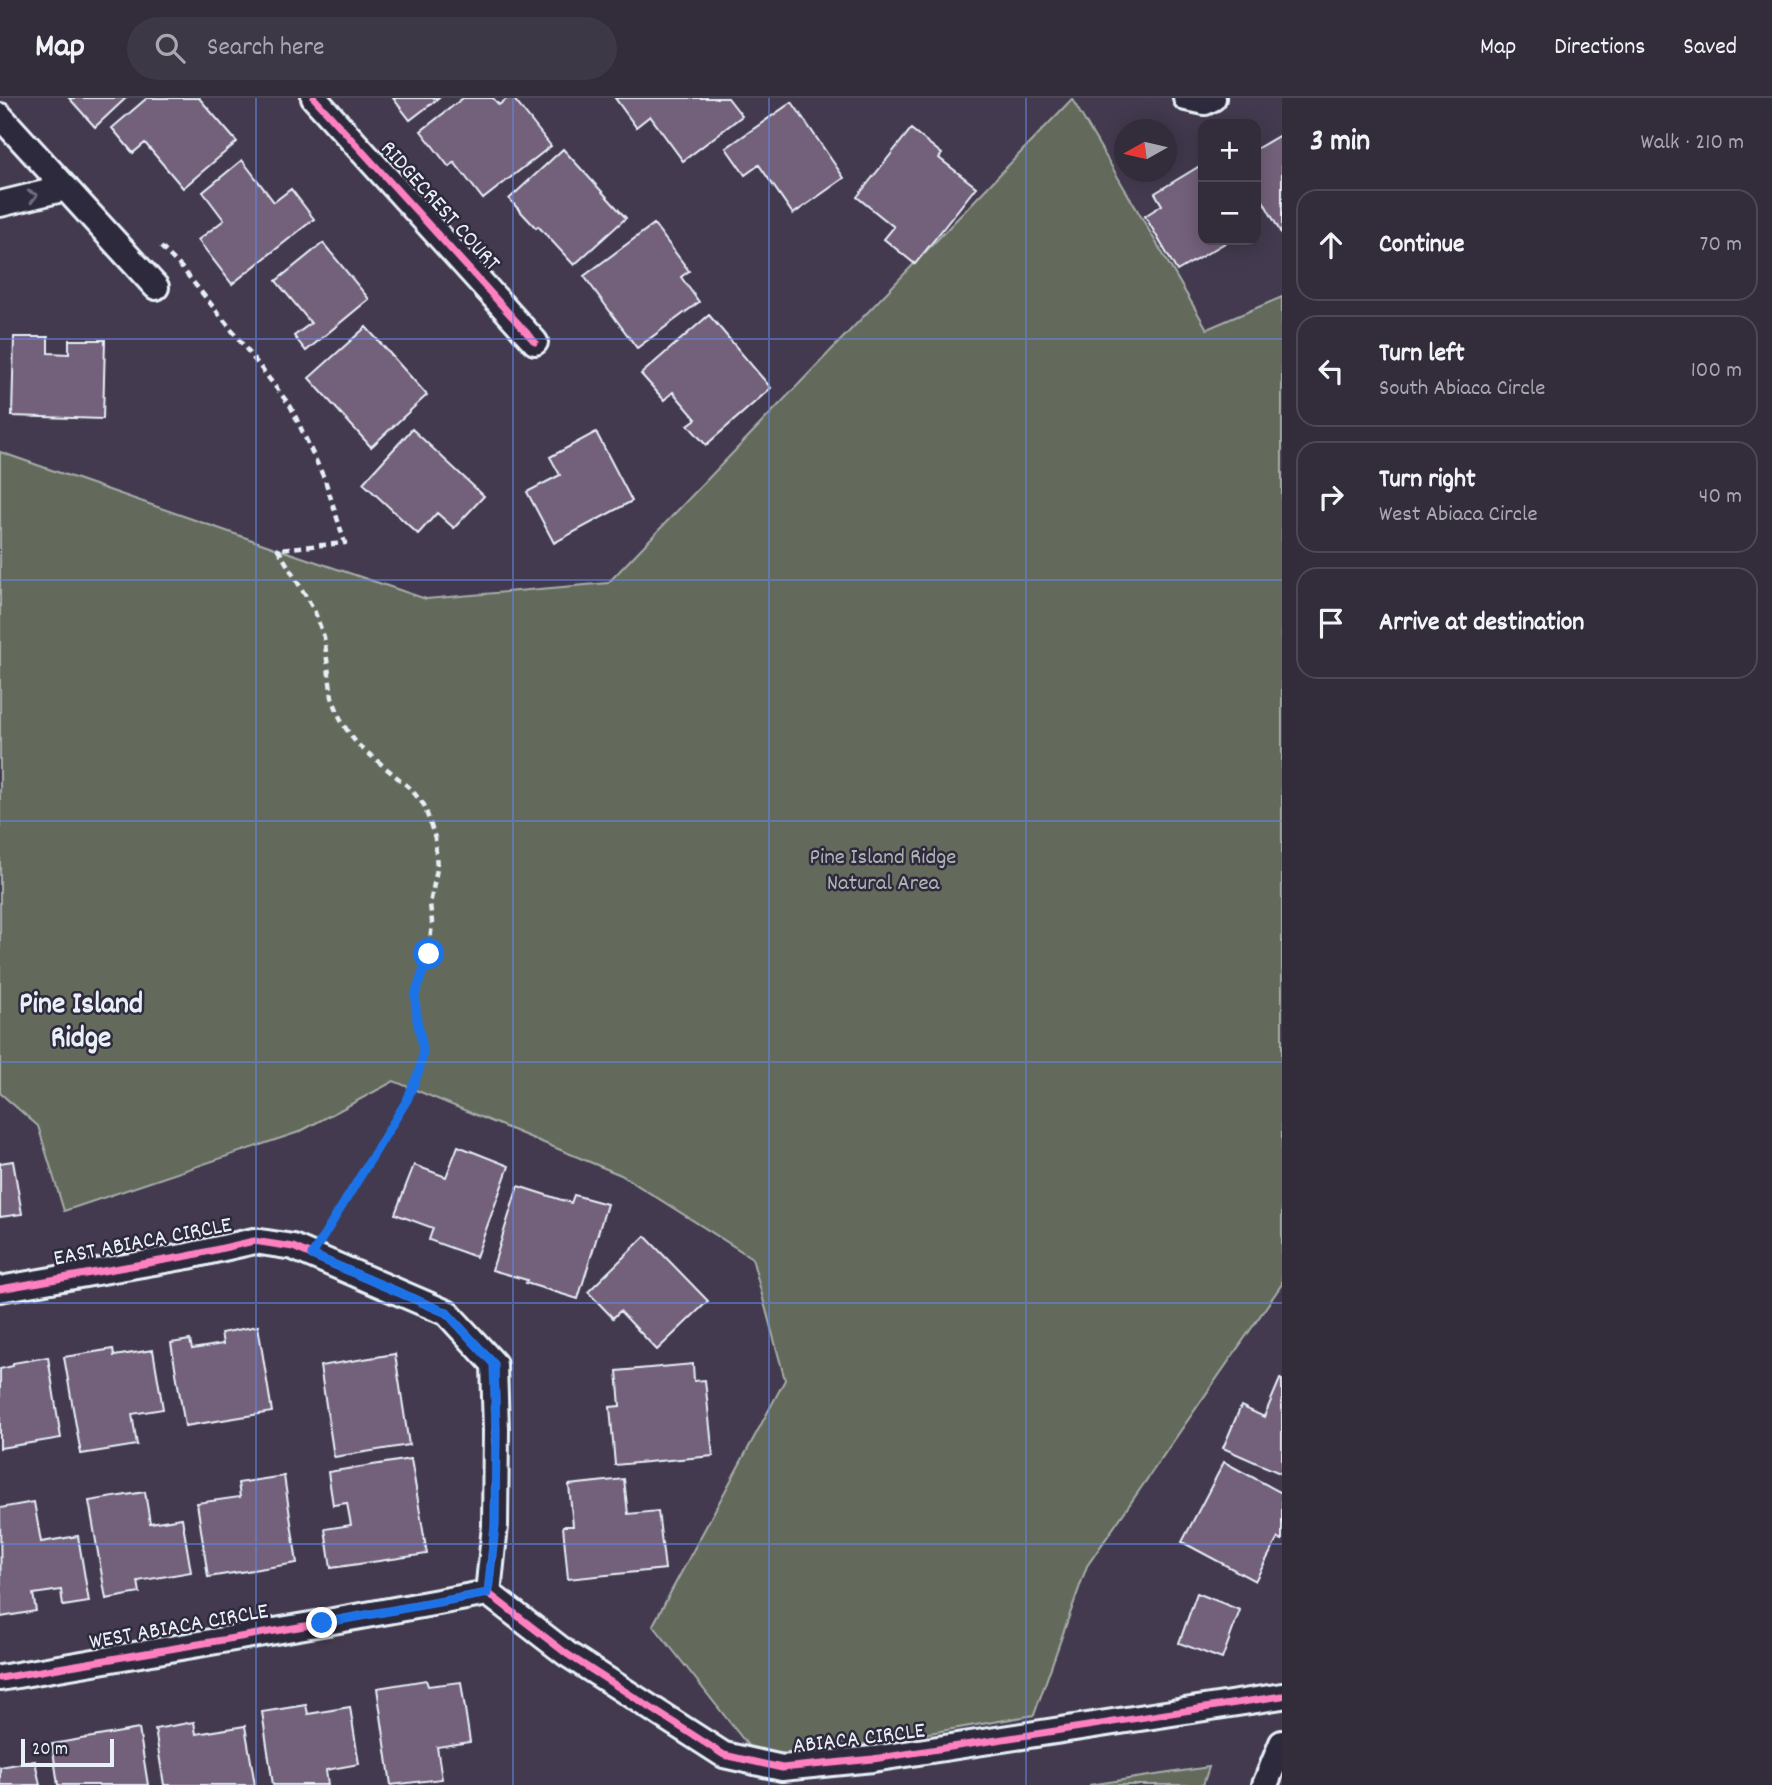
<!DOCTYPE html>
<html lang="en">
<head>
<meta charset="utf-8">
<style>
	body { margin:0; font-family:Dekko,sans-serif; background:#3d3846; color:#f1f3f6 }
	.controls { position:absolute; right:21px; top:21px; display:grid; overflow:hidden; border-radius:14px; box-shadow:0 4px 18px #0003 }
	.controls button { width:63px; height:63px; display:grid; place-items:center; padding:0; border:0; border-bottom:2px solid #4d4855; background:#322c3b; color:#f1f3f6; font:35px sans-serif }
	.compass { position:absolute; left:1114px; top:21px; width:63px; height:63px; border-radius:50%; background:#322c3b; box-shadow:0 4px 18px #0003; rotate:262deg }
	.scale { position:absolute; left:21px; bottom:18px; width:93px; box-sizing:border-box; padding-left:7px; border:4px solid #e8f1f8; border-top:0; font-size:19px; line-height:24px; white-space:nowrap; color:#e8f1f8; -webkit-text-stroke:5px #2f2a3d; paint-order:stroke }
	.stop { position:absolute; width:21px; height:21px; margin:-16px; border:5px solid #1a73e8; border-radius:50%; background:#fff }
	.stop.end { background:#1a73e8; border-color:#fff; box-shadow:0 2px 7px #0008 }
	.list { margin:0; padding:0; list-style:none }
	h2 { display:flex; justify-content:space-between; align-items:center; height:91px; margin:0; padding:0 28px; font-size:30px }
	h2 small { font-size:23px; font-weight:400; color:#a8a7af }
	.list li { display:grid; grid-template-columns:46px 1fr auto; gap:21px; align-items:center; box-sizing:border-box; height:112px; margin:0 14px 14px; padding:0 14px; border:2px solid #4d4855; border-radius:21px }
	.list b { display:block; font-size:26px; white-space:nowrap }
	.list p { margin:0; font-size:23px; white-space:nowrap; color:#a8a7af }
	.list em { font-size:23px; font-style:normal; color:#a8a7af }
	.icon { flex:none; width:38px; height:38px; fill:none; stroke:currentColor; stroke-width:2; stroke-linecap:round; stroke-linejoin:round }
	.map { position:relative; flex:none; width:1282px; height:1687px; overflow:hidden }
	header { display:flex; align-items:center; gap:42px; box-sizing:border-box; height:98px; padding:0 35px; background:#322c3b; border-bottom:2px solid #4d4855 }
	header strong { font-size:33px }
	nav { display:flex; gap:38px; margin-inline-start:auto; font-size:24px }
	.search { width:490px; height:63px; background:#3d3846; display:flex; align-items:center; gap:18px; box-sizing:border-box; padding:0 24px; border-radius:38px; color:#a8a7af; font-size:26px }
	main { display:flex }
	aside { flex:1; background:#322c3b }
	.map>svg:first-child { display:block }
	.green { fill:#646a5c; stroke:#a6aeaa; stroke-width:2 }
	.building { fill:#73607a; stroke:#e8f1f8; stroke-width:2 }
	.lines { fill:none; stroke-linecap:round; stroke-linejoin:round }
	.minor-casing { stroke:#e8f1f8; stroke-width:30 }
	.path { stroke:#e8f1f8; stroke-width:4.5; stroke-dasharray:7 5; stroke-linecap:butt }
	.minor { stroke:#2f2a3d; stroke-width:24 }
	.cycleway-casing { stroke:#2f2a3d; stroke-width:11 }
	.cycleway { stroke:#ff80c0; stroke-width:7 }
	.oneway { stroke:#70707e }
	.route { stroke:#1a73e8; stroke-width:9 }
	.grid { fill:none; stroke:#6487e3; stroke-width:2; stroke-opacity:0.55 }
	.labels { text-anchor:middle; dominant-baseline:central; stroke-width:5; stroke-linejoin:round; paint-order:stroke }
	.street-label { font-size:23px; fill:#e8f1f8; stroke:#2f2a3d }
	.park-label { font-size:23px; fill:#adb4b2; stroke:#2f2a3d }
	.district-label { font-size:30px; font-weight:bold; fill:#e8f1f8; stroke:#2f2a3d }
</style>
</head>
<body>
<header>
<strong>Map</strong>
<div class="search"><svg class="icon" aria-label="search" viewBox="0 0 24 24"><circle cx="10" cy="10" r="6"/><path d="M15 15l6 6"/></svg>Search here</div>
<nav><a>Map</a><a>Directions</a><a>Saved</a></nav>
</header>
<main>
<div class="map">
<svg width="1282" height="1687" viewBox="0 0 1282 1687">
	<rect width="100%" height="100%" fill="#433a4f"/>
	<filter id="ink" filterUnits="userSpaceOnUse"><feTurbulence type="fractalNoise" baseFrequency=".0143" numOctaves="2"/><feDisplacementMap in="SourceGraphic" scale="14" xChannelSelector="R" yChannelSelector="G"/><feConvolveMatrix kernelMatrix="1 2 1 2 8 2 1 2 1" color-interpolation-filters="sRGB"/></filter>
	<g filter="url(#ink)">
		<path class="green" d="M 1072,1 L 1207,231 L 1282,199 L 1282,1186 L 1087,1468 L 1034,1617 L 761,1664 L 653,1527 L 785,1282 L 752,1160 L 621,1077 L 394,983 L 299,1034 L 64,1113 L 38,1028 L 0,995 L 0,354 L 278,451 L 426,501 L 608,485 Z
			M 1209,1669 L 1203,1687 L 1089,1687 Z"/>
		<path class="building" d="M 69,0 L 126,0 L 95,29 Z
			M 147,0 L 199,0 L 237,44 L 183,90 L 145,45 L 133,55 L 112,30 Z
			M 393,0 L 439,0 L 410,22 Z
			M 463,0 L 493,0 L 499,7 L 508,0 L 513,0 L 551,48 L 483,101 L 454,64 L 449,69 L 421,33 Z
			M 615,0 L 728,0 L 742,18 L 683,63 L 650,18 L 636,29 Z
			M 792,4 L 844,80 L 793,116 L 759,67 L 745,77 L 726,50 Z
			M 911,31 L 942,56 L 939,60 L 976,89 L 915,166 L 884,141 L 894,129 L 857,99 Z
			M 1280,37 L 1282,40 L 1282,137 L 1256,90 L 1256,51 Z
			M 563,51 L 626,120 L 574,167 L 538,128 L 536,130 L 509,101 Z
			M 242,62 L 274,104 L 291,91 L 314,121 L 232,186 L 198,142 L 224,122 L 203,94 Z
			M 1203,66 L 1203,142 L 1230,142 L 1177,173 L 1145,118 L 1162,107 L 1155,95 Z
			M 654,126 L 689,173 L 681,179 L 699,204 L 637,250 L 584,178 Z
			M 323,145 L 369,201 L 306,253 L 294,238 L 311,225 L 276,183 Z
			M 709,217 L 771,290 L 706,347 L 688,327 L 696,321 L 673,294 L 664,302 L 641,276 Z
			M 366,229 L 427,297 L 371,349 L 309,280 Z
			M 14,239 L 48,239 L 48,255 L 69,256 L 69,242 L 105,242 L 103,321 L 12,318 Z
			M 412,331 L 484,398 L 454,430 L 437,415 L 418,436 L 363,385 Z
			M 596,334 L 632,403 L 554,445 L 527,394 L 560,377 L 550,359 Z
			M 458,1048 L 509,1068 L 476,1159 L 429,1142 L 433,1130 L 395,1116 L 414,1067 L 446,1079 Z
			M 13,1063 L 22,1116 L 0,1119 L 0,1065 Z
			M 518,1088 L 571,1105 L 574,1097 L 607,1106 L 578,1201 L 526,1185 L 527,1182 L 492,1172 Z
			M 645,1138 L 708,1203 L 657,1252 L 620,1213 L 613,1220 L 588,1194 Z
			M 258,1228 L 272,1314 L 185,1328 L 171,1245 L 190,1242 L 192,1251 L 223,1246 L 221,1235 Z
			M 113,1251 L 114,1258 L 153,1252 L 163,1311 L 132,1316 L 137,1347 L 81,1356 L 64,1259 Z
			M 395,1256 L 409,1347 L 334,1359 L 320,1268 Z
			M 48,1259 L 61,1340 L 0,1350 L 0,1271 L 13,1268 L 13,1265 Z
			M 693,1266 L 694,1283 L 705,1282 L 713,1358 L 615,1367 L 610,1309 L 620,1308 L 617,1273 Z
			M 1280,1281 L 1282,1282 L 1282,1376 L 1223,1350 L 1241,1308 L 1264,1319 Z
			M 411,1361 L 427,1456 L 331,1470 L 325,1431 L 351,1427 L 347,1405 L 333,1407 L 328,1374 Z
			M 1224,1364 L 1282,1395 L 1282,1442 L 1278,1440 L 1255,1483 L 1182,1444 Z
			M 284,1378 L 297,1465 L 208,1479 L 197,1405 L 240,1399 L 238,1385 Z
			M 624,1381 L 628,1416 L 658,1413 L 665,1471 L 568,1481 L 563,1428 L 573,1428 L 569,1387 Z
			M 145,1394 L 150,1425 L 182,1420 L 191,1474 L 138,1483 L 140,1495 L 106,1501 L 89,1403 Z
			M 34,1404 L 41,1444 L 78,1438 L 89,1504 L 63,1508 L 61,1492 L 33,1496 L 36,1513 L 1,1519 L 0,1410 Z
			M 1197,1495 L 1240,1512 L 1222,1561 L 1179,1545 Z
			M 426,1582 L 428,1588 L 461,1584 L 470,1644 L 437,1649 L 442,1681 L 391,1687 L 377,1590 Z
			M 306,1607 L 308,1616 L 350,1609 L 359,1666 L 326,1672 L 328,1687 L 273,1687 L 262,1614 Z
			M 194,1624 L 196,1636 L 245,1628 L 255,1687 L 164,1687 L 155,1631 Z
			M 139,1631 L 148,1687 L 58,1687 L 52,1646 Z
			M 35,1663 L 40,1687 L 0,1687 L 0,1669 Z"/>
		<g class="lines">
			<defs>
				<path id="minor" d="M 314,0 L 535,244
					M 1186,0 L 1205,4 L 1213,0
					M 0,18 L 156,189
					M 0,106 L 66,90
					M 0,1191 L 188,1158 L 254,1143 L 293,1149 L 447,1215 L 494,1266 L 496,1332 L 495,1428 L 488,1495
					M 488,1495 L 567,1556 L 724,1657 L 782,1670 L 873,1661 L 1282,1598
					M 0,1580 L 322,1525 L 488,1495
					M 1265,1687 L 1282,1645"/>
			</defs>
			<use href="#minor" class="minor-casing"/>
			<path class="path" d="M 161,149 L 181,169 L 227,226 L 291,309 L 325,382 L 345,445 L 278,451 L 314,512 L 324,539 L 332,599 L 342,625 L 357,646 L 410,690 L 424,707 L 435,740 L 437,771 L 430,806 L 432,824 L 429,856 L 416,897 L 417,922 L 422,945 L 423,956 L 419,973 L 407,1002 L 325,1135"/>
			<use href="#minor" class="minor"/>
			<defs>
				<path id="cycleway" d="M 314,0 L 535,244
					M 0,1191 L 188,1158 L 254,1143 L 293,1149 L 447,1215 L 494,1266 L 496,1332 L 495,1428 L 488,1495
					M 488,1495 L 567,1556 L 724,1657 L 782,1670 L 873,1661 L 1282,1598
					M 0,1580 L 322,1525 L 488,1495"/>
			</defs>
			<use href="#cycleway" class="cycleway-casing"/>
			<use href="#cycleway" class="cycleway"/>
		</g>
		<defs><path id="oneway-chevron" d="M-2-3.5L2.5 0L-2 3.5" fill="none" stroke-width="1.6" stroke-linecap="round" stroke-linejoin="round" transform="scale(1.75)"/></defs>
		<use class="oneway" href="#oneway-chevron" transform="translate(33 98) rotate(-14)"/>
	</g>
	<g class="lines" filter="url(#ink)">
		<path class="route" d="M 322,1525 L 488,1495 L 495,1428 L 496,1332 L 494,1266 L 447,1215 L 312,1157 L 407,1002 L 419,973 L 423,956 L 422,945 L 417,922 L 415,897 L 429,856"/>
	</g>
	<path class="grid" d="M 256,0 L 256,1687M 513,0 L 513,1687M 769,0 L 769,1687M 1026,0 L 1026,1687M 0,241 L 1282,241M 0,482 L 1282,482M 0,723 L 1282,723M 0,964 L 1282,964M 0,1205 L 1282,1205M 0,1446 L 1282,1446"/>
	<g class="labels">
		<g class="street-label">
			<text transform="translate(439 109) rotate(48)">RIDGECREST COURT</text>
			<text transform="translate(143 1145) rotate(-11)">EAST ABIACA CIRCLE</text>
			<text transform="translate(179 1530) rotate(-10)">WEST ABIACA CIRCLE</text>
			<text transform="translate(859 1642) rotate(-7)">ABIACA CIRCLE</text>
		</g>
		<g class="park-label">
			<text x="883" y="760">Pine Island Ridge<tspan x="883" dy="26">Natural Area</tspan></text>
		</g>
		<g class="district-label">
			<text x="81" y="908">Pine Island<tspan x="81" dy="34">Ridge</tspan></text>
		</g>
	</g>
</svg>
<div class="controls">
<button>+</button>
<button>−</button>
</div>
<svg class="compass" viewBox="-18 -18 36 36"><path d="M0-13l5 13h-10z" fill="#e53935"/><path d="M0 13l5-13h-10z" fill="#a8a7af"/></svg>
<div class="scale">20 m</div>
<div class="stop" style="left:429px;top:856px"></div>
<div class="stop end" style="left:322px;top:1525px"></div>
</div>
<aside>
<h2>3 min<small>Walk · 210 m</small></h2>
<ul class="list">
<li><svg class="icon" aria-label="ahead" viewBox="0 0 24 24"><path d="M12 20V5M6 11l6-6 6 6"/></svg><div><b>Continue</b></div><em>70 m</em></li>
<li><svg class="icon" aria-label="left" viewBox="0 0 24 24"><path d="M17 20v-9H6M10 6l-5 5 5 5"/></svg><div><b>Turn left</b><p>South Abiaca Circle</p></div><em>100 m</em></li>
<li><svg class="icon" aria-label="right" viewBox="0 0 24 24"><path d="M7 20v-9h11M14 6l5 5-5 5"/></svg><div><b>Turn right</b><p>West Abiaca Circle</p></div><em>40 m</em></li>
<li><svg class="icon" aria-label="arrive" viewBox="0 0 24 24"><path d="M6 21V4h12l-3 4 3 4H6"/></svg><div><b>Arrive at destination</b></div></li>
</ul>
</aside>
</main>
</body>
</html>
